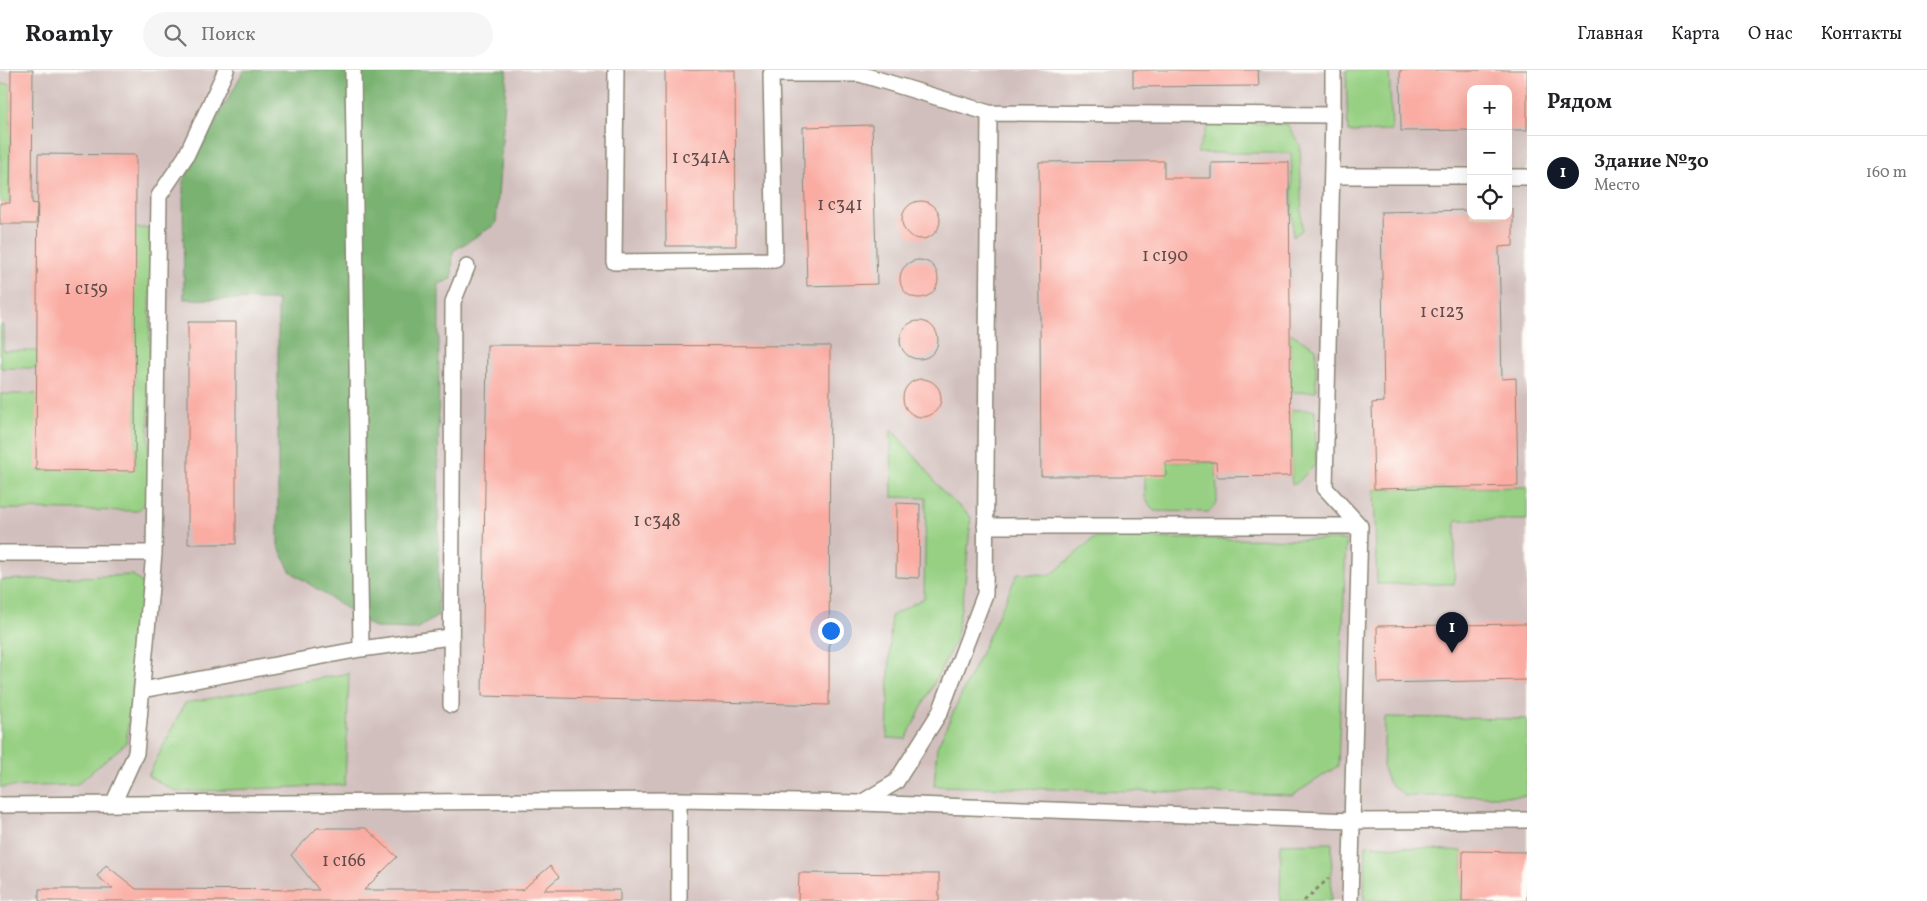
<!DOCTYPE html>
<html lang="ru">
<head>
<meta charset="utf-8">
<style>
	body { margin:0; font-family:Vollkorn,serif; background:#f6f6f6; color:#202124 }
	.controls { position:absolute; right:15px; top:15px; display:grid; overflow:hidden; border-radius:10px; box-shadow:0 5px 20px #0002 }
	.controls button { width:45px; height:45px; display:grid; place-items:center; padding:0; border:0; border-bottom:1px solid #e0e0e0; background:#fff; color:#202124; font:25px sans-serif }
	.you { position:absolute; left:830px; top:560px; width:18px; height:18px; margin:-12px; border:4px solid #fff; border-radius:50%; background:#1a73e8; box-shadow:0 0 0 8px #1a73e833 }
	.badge { display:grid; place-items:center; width:32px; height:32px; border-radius:50%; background:#111827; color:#fff; font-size:16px; font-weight:700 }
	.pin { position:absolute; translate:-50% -41px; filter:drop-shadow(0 1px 2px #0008) }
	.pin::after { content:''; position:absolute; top:26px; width:18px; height:15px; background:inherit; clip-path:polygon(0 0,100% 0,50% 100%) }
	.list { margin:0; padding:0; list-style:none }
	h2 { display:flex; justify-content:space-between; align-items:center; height:65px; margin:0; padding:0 20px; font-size:21px }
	h2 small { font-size:16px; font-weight:400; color:#757577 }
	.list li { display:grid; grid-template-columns:32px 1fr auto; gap:15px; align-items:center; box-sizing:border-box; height:75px; padding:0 20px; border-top:1px solid #e0e0e0 }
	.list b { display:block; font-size:19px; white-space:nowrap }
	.list p { margin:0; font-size:16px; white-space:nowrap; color:#757577 }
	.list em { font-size:16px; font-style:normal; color:#757577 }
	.icon { flex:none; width:28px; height:28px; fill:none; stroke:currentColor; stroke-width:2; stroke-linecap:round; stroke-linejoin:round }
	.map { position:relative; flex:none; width:1527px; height:831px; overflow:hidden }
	header { display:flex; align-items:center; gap:30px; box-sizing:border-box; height:70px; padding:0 25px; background:#fff; border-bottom:1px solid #e0e0e0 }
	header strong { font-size:24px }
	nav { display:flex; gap:28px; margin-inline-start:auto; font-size:18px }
	.search { width:350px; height:45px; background:#f6f6f6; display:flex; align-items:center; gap:12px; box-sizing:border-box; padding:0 18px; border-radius:28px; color:#757577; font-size:19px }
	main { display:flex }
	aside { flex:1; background:#fff }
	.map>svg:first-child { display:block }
	.industrial { fill:#d1bfbd; fill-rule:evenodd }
	.green { fill:#97d083; stroke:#617e57 }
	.forest { fill:#79b271; stroke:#526e4e }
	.building { fill:#faaca3 }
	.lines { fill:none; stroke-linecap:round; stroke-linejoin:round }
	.service-casing { stroke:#8c8675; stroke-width:18 }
	.path { stroke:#8c8675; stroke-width:3; stroke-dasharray:4 4; stroke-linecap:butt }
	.service { stroke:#fff; stroke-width:15 }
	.labels { text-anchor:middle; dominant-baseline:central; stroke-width:5; stroke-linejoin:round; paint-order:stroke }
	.number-label { font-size:18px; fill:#5f4b49 }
</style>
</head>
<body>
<header>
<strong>Roamly</strong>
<div class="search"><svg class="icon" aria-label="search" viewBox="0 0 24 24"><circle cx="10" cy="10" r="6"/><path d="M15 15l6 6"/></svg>Поиск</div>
<nav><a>Главная</a><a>Карта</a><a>О нас</a><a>Контакты</a></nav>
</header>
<main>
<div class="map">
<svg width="1527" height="831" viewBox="0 0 1527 831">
	<rect width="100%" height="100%" fill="#fdfcf7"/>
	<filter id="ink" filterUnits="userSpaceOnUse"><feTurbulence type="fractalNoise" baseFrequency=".02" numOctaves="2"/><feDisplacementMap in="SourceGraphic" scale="10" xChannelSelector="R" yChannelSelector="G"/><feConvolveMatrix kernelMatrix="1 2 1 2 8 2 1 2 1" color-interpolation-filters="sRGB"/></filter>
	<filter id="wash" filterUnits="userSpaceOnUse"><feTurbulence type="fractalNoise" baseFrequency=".0096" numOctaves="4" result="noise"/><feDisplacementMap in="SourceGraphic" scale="20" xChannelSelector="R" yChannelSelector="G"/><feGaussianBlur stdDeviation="1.12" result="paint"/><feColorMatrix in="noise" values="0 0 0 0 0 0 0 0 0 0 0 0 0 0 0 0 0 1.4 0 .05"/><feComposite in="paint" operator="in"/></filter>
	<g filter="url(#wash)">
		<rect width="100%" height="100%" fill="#ece0bf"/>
		<path class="industrial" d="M 0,0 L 1527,0 L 1527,831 L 0,831 ZM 1471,19 L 1508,19 L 1508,146 L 1471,146 Z"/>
		<path class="green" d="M 1346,0 L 1389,0 L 1392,61 L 1348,62 Z
			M 0,14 L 11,14 L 10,133 L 0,133 Z
			M 1209,53 L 1287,54 L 1300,75 L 1302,160 L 1293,167 L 1291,83 L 1197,83 Z
			M 135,158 L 151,158 L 148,430 L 138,441 L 0,439 L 0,324 L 37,324 L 37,400 L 135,400 Z
			M 0,255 L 3,255 L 3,281 L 37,281 L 37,298 L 0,298 Z
			M 1290,263 L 1316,278 L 1316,321 L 1290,323 Z
			M 1290,340 L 1315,340 L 1316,394 L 1296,414 L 1292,414 L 1291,406 Z
			M 891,359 L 925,398 L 942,421 L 971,447 L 964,522 L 955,571 L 906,669 L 887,668 L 891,546 L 924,528 L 926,428 L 892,427 Z
			M 1166,392 L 1216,392 L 1217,432 L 1209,442 L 1154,441 L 1145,428 L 1145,406 Z
			M 1527,417 L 1527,450 L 1456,450 L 1454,514 L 1377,514 L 1374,419 Z
			M 1094,468 L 1346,470 L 1338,696 L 1293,725 L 934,716 L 937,677 L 1018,503 L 1051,505 Z
			M 133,505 L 144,515 L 126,673 L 76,715 L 0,717 L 0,510 Z
			M 349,603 L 345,715 L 177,722 L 148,706 L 185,633 Z
			M 1385,647 L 1527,649 L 1527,726 L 1405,726 L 1388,712 L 1383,698 Z
			M 1332,773 L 1331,831 L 1280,831 L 1281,774 Z
			M 1366,775 L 1463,781 L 1462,831 L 1364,831 Z"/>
		<path class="forest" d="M 244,0 L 507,0 L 496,154 L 453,181 L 452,209 L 439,214 L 438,546 L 417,559 L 375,558 L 290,501 L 278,475 L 278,230 L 184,229 L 183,111 Z"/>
		<g id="blocks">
			<path class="building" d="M 11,0 L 33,0 L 32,133 L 37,134 L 36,154 L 0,154 L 0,133 L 10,133 Z
				M 665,0 L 735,0 L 736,176 L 666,176 Z
				M 1133,0 L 1258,0 L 1259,16 L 1133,17 Z
				M 1400,0 L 1527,0 L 1527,60 L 1508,60 L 1508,19 L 1471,19 L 1471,60 L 1401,61 Z
				M 872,55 L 877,214 L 807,216 L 803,57 Z
				M 38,84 L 136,85 L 135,401 L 36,400 Z
				M 1164,91 L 1164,108 L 1211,108 L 1211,93 L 1289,92 L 1291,406 L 1217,407 L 1216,392 L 1166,392 L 1166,406 L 1041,406 L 1039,92 Z
				M902 150a19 19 0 1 1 38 0a19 19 0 1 1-38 0Z
				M 1508,139 L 1513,139 L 1513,176 L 1499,177 L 1502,309 L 1516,308 L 1518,416 L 1374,419 L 1372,333 L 1384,332 L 1381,142 L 1471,140 L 1471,146 L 1508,146 Z
				M900 209a19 19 0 1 1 38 0a19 19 0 1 1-38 0Z
				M900 270a19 19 0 1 1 38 0a19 19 0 1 1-38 0Z
				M 188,252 L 236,252 L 236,474 L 188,474 Z
				M 487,275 L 830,276 L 829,635 L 482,626 Z
				M903 328a19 19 0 1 1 38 0a19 19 0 1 1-38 0Z
				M 897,433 L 920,434 L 919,508 L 896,507 Z
				M 1527,554 L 1527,610 L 1378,613 L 1377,556 Z
				M 317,758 L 366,758 L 397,787 L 364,820 L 522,820 L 550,796 L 559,807 L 544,820 L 620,820 L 620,831 L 39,831 L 39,819 L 113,819 L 97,806 L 106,795 L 136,819 L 319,820 L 291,785 Z
				M 1463,781 L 1527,782 L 1527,831 L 1462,831 Z
				M 799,803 L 939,804 L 939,831 L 798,831 Z"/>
		</g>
	</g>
	<g filter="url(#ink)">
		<use href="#blocks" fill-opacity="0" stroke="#8c8675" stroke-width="1"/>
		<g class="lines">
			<defs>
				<path id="service" d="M 353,0 L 361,579
					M 616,0 L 614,192 L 775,190 L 771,4 L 860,4 L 989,43 L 1333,45 L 1325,418 L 1360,456 L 1350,831
					M 1333,0 L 1333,45
					M 1332,106 L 1471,106
					M 1508,107 L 1527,107
					M 985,456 L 1360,456
					M 0,483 L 154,483
					M 142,620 L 361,579 L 450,567
					M 451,635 L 453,232 L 467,197
					M 861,733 L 896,712 L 940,642 L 985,524 L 989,43
					M 113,734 L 136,683 L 154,483 L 159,126 L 186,86 L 226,0
					M 0,735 L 679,730 L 861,733 L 1352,751 L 1527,750
					M 679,831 L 679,730"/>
			</defs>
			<use href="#service" class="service-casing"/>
			<path class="path" d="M 1304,831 L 1329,808"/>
			<use href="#service" class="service"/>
		</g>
	</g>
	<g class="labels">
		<g class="number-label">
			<text x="701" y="88">1 с341А</text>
			<text x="840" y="135">1 с341</text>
			<text x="1165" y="186">1 с190</text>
			<text x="86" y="219">1 с159</text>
			<text x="1442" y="242">1 с123</text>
			<text x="657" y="451">1 с348</text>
			<text x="344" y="791">1 с166</text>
		</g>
	</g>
</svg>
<div class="controls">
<button>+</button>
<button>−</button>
<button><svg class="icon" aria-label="locate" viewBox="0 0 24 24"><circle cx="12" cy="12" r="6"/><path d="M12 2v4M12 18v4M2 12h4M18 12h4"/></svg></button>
</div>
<div class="you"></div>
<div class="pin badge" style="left:1452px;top:583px">1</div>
</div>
<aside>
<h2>Рядом<small></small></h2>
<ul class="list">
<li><span class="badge">1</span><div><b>Здание №30</b><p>Место</p></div><em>160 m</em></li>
</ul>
</aside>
</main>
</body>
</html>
